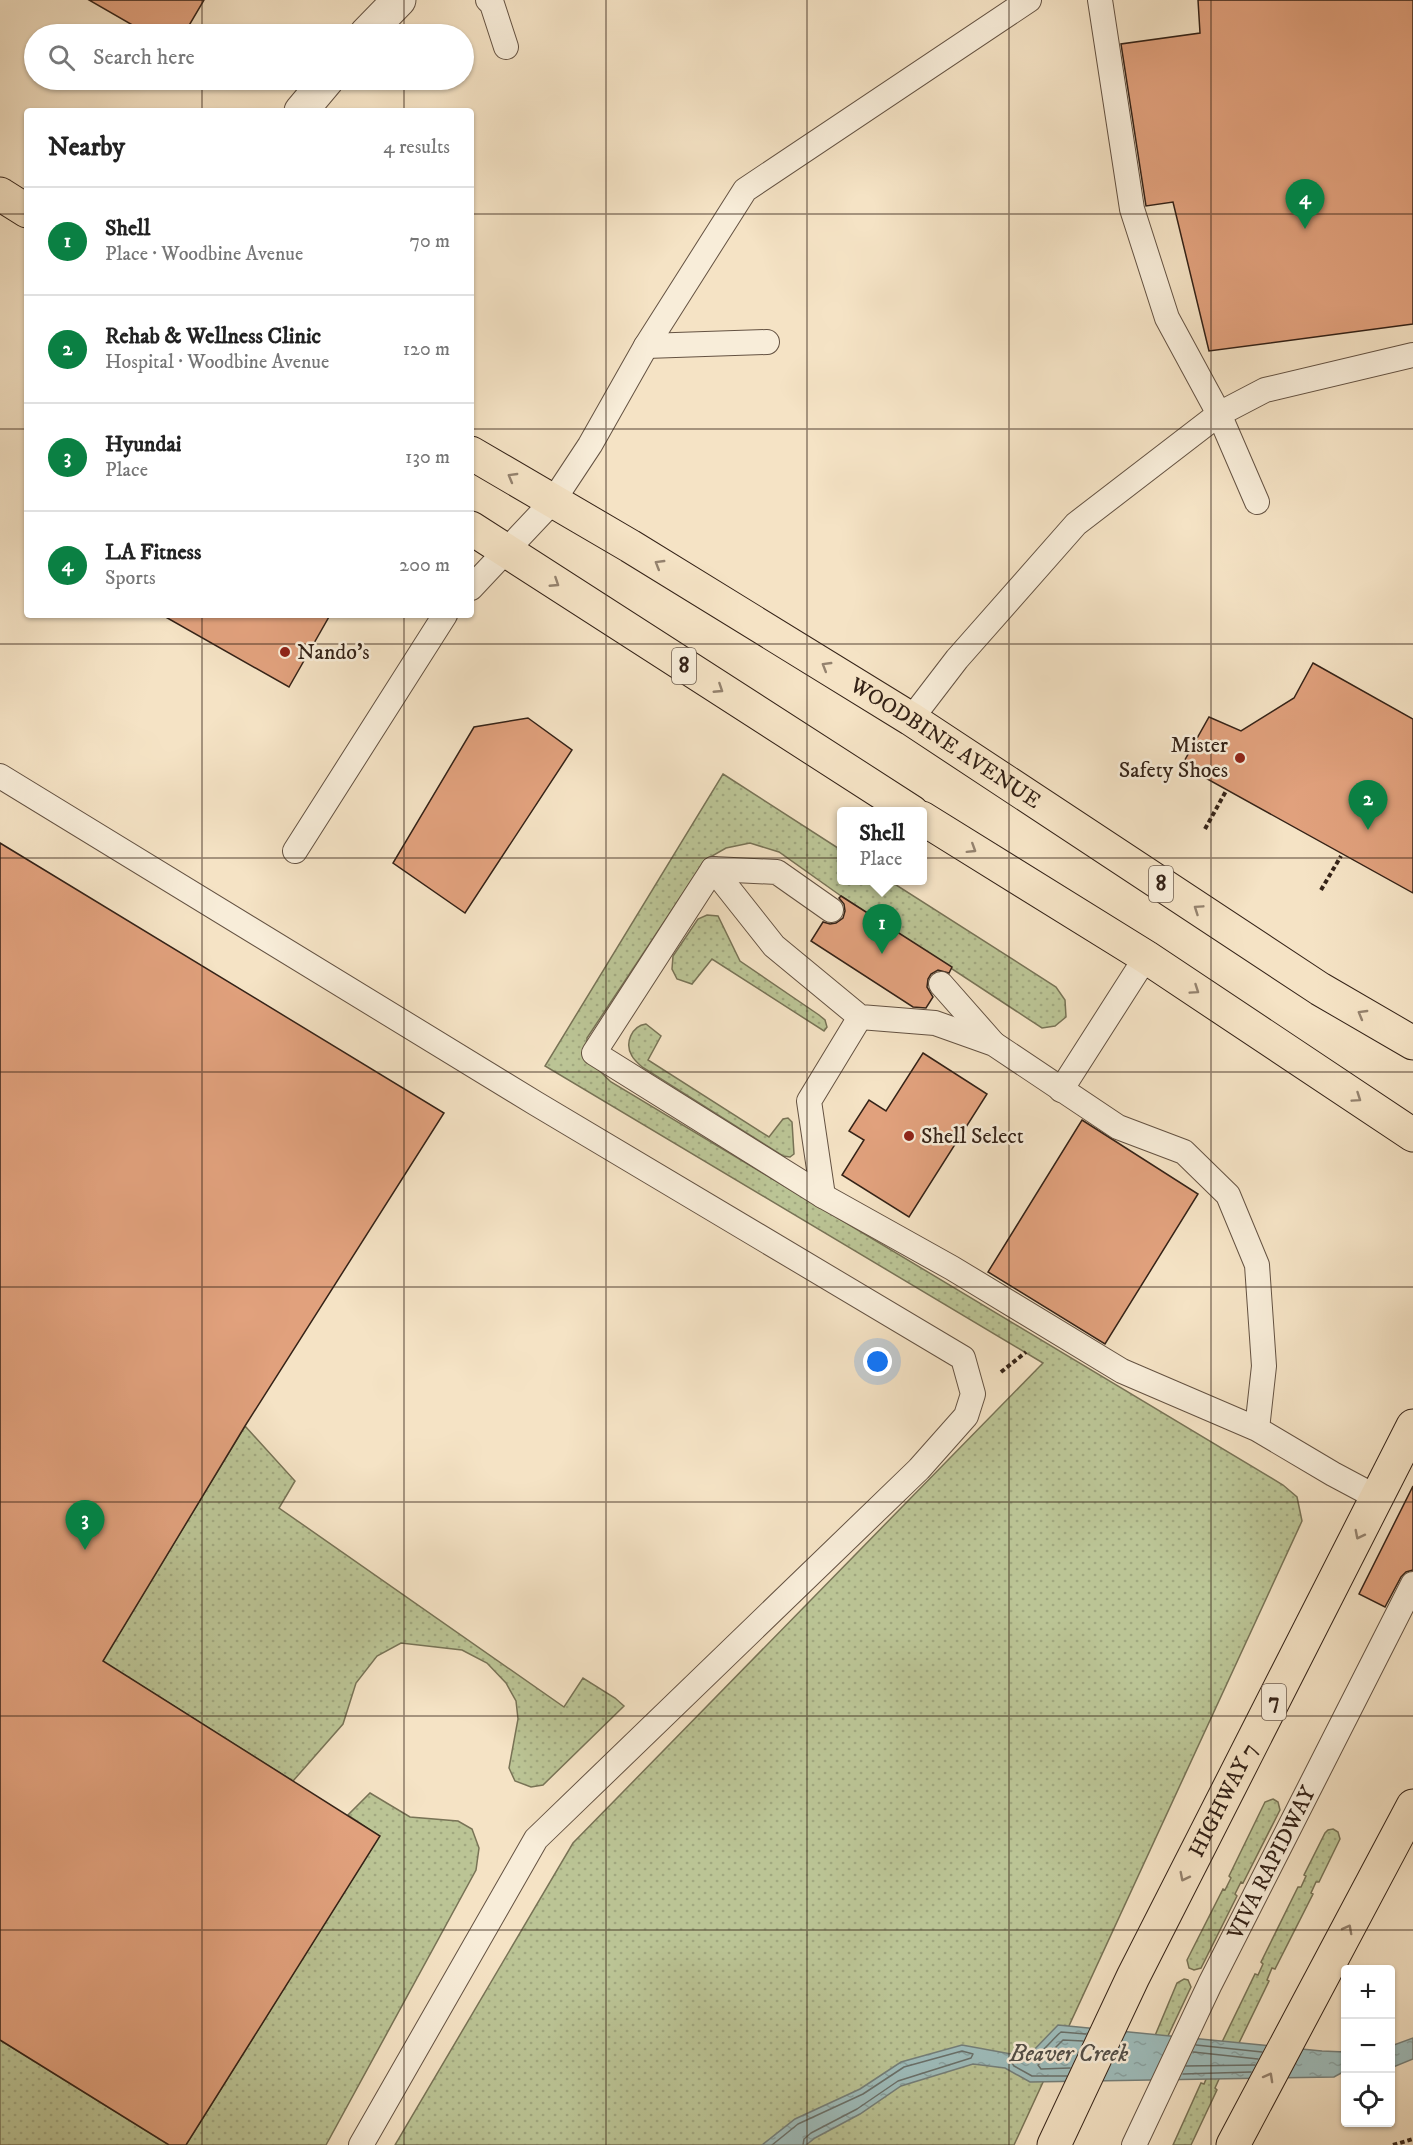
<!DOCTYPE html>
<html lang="en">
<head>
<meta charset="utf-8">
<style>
	body { margin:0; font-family:"IM FELL DW Pica",serif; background:#f6f6f6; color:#222 }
	.controls { position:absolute; right:18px; bottom:18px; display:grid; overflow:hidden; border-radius:6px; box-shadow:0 2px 4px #0004 }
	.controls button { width:54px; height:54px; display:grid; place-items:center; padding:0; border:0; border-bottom:2px solid #e0e0e0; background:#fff; color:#222; font:30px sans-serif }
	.you { position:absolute; left:878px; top:1362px; width:21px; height:21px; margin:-15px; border:4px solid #fff; border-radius:50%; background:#1a73e8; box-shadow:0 0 0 9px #1a73e833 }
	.badge { display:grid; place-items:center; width:39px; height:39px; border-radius:50%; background:#0b8043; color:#fff; font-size:20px; font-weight:700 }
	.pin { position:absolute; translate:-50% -50px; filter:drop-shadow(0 2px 3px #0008) }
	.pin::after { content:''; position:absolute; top:32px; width:21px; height:18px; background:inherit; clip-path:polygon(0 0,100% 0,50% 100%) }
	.popup { position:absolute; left:837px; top:807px; width:90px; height:78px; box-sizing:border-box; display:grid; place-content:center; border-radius:6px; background:#fff; filter:drop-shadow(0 2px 4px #0005); font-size:20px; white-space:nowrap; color:#767676 }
	.popup b { font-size:22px; color:#222 }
	.popup::after { content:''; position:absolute; left:50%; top:100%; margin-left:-12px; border:12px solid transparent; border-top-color:#fff }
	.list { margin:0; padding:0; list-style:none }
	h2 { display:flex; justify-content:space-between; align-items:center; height:78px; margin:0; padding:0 24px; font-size:26px }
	h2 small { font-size:20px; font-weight:400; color:#767676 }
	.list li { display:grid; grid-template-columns:39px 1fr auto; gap:18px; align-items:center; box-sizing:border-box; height:108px; padding:0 24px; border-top:2px solid #e0e0e0 }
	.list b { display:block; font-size:22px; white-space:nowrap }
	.list p { margin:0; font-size:20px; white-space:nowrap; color:#767676 }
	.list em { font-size:20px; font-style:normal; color:#767676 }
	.icon { flex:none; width:33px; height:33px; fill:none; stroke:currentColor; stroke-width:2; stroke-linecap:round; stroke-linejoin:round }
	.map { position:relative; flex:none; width:1413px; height:2145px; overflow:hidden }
	.search { position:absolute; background:#fff; box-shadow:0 2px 4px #0004; left:24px; top:24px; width:450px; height:66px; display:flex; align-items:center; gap:15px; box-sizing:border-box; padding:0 21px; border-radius:33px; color:#767676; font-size:22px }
	.panel { position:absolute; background:#fff; box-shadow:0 2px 4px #0004; left:24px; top:108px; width:450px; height:510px; border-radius:6px }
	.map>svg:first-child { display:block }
	.grass { fill:url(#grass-dots); stroke:#787356; stroke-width:1.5 }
	.water { fill:url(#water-ripples); stroke:#747f7a; stroke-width:1.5 }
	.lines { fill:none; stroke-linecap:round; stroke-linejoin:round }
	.shore { stroke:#69706a; stroke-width:1.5 }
	.building { fill:#e1a17d; stroke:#342217; stroke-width:1.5 }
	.service-casing { stroke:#645242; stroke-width:26 }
	.minor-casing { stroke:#645242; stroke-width:35 }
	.primary-casing { stroke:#342217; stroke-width:35 }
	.path { stroke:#342217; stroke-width:4; stroke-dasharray:4.5 3; stroke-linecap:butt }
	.service { stroke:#f8edd9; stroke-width:24 }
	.minor { stroke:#f8edd9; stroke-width:33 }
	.primary { stroke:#f5e3c5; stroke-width:33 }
	.oneway { stroke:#94826e }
	.grid { fill:none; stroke:#342217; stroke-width:1.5; stroke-opacity:0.55 }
	.poi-dot { fill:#8f2418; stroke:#f8edd9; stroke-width:2 }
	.labels { text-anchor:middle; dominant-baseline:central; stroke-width:5; stroke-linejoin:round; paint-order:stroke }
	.shield { fill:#f8edd9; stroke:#6f5f51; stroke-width:1.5 }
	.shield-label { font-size:21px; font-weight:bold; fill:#342217 }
	.poi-label { font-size:22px; fill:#342217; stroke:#f8edd9; text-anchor:start }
	.street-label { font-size:22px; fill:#342217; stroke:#f8edd9 }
	.water-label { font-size:24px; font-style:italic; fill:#545049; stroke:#f8edd9 }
</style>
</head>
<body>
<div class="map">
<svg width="1413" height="2145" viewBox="0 0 1413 2145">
	<defs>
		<pattern id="grass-dots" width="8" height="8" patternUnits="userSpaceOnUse" patternTransform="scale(1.5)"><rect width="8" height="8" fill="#bbc495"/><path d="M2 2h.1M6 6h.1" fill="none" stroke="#a1a880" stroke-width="1.8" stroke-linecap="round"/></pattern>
		<pattern id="water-ripples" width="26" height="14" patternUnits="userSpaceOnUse" patternTransform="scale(1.5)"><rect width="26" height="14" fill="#9ebdbc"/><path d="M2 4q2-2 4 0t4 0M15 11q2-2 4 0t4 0" fill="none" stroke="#89a2a1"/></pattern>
	</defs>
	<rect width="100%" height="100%" fill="#f5e3c5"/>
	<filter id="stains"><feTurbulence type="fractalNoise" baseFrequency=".00333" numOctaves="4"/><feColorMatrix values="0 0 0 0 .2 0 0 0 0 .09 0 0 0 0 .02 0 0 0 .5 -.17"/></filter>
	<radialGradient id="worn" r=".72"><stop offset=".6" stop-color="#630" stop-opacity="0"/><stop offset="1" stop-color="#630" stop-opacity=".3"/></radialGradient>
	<path class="grass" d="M 723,774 L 841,850 L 842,880 L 890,881 L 1056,987 L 1065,1000 L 1066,1017 L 1055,1026 L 1042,1028 L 841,896 L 779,852 L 750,843 L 726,848 L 705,860 L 587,1038 C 586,1058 597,1069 611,1082 L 1283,1485 L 1297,1497 L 1302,1521 L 1014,2145 L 395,2145 L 573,1843 L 1043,1363 L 545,1066 Z
		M 707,915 L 718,916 L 740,961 L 819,1015 L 825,1020 L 827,1027 L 824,1031 L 712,959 L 692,984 L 677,979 L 672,969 L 673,956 L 698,919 Z
		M 646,1024 L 661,1036 L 648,1060 L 769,1137 L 783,1119 L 788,1118 L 792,1122 L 794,1154 L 790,1157 L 783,1156 L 642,1067 C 639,1064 634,1060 632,1056 C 624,1043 632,1026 646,1024 Z
		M 245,1426 L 295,1481 L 279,1508 L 564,1707 L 583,1678 L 615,1698 L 624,1706 L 543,1785 L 531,1787 L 515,1781 L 509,1768 L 518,1719 L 516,1701 L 506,1683 L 487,1663 L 462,1650 L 401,1643 L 377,1656 L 356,1683 L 343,1724 L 293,1781 L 123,1674 L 91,1680 Z
		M 370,1793 L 410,1817 L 458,1821 L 472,1829 L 479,1848 L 476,1870 L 326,2145 L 186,2145 L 379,1836 L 348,1815 Z
		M 1273,1799 L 1278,1802 L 1280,1810 L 1243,1883 L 1241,1882 L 1235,1894 L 1237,1896 L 1201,1968 L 1194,1970 L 1189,1968 L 1187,1960 L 1223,1889 L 1225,1890 L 1231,1878 L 1229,1876 L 1265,1802 Z
		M 1333,1829 L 1338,1832 L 1340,1839 L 1319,1882 L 1316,1882 L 1311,1893 L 1313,1894 L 1275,1969 L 1272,1968 L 1267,1980 L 1269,1981 L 1222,2078 L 1220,2077 L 1215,2088 L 1217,2090 L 1191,2145 L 1173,2145 L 1201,2083 L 1204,2084 L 1209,2072 L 1208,2071 L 1255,1974 L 1258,1975 L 1263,1964 L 1261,1962 L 1298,1887 L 1301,1887 L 1306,1876 L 1304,1875 L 1325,1833 L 1328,1830 Z
		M 1184,1979 L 1188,1980 L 1191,1987 L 1159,2055 L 1149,2050 L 1177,1983 Z
		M 0,2040 L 169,2145 L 0,2145 Z"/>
	<path class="water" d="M 1058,2025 L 1322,2051 L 1345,2052 L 1345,2071 L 1334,2077 L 1030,2082 L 1005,2068 L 973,2064 L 901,2086 L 860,2114 L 815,2138 L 806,2145 L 762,2145 L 795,2119 L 860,2089 L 901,2062 L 962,2045 L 1022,2056 L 1030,2054 Z
		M 1413,2038 L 1413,2059 L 1391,2068 L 1391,2046 Z"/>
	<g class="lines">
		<path class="shore" d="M 1196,2045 L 1262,2052
			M 1193,2052 L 1258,2059
			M 1186,2066 L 1255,2065
			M 1070,2068 L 1041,2069 L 1038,2065 L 1063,2040 L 1083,2041
			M 1183,2074 L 1251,2072
			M 1067,2076 L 1032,2076 L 1014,2066 L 1012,2063 L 1015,2061 C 1036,2064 1046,2045 1061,2032 L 1086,2034
			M 772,2145 L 798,2124 L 863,2094 L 904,2067 L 962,2051 L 973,2054 L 971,2058 L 898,2081 L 857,2109 L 811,2133 L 804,2139 L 803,2145"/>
	</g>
	<path class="building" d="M 89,0 L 204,0 L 184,34 L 148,34 Z
		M 1198,0 L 1413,0 L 1413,324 L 1209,351 L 1173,202 L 1146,206 L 1121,44 L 1200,33 Z
		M 162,615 L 330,615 L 289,687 Z
		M 1313,663 L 1413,719 L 1413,893 L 1182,765 L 1209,717 L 1241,731 L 1294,698 Z
		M 528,718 L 572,750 L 465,913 L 393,863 L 474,727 Z
		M 0,843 L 444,1113 L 245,1426 L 103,1661 L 380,1836 L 186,2145 L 169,2145 L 0,2040 Z
		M 841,896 L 952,967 L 949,973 L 938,970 L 931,974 L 928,979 L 927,987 L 933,997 L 926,1008 L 913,1007 L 811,941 L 823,922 L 830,924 L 836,923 L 843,918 L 845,911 L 844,904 L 839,898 Z
		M 923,1053 L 987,1094 L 909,1217 L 842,1175 L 864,1140 L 849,1131 L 869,1100 L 886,1111 Z
		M 1082,1120 L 1198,1194 L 1105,1344 L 988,1272 Z
		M 1413,1486 L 1413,1570 L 1406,1572 L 1401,1577 L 1385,1607 L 1359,1594 Z"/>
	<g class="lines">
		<defs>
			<g id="service">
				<path d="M 488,0 L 492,4 L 506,47"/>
				<path d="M 1100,0 L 1132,209 L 1167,318 L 1219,414 L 1257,502"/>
				<path d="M 646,346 L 767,342"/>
				<path d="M 471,588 L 553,501 L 590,445 L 646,346 L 745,190 L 1029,0"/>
				<path d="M 911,719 L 957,659 L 1076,524 L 1219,414 L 1265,390 L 1413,355"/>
				<path d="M 0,776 L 535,1103 L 963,1358 L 973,1394 L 966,1416 L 919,1469 L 536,1839 L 361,2145"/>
				<path d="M 295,851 L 445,615"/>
				<path d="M 713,869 L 777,872 L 831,910"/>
				<path d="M 941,984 L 993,1043"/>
				<path d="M 1061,1090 L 1146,957"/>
				<path d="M 823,1196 L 809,1101 L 860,1017"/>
				<path d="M 1257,1429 L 1264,1366 L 1257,1265 L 1228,1195 L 1184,1152 L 1118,1127 L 994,1044 L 935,1023 L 860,1017 L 774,946 L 713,869 L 594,1053 L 823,1196 L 952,1268 L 1122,1371 L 1257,1429 L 1333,1474 L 1378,1498"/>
				<path id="s1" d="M 1134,2145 L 1210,1984 L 1413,1584"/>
			</g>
			<path id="minor" d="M 366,34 L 399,0
				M 301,111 L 327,80"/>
			<g id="primary">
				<path d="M 0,194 L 27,211"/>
				<path id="s2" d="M 471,453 L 630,546 L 911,719 L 1320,989 L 1413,1043"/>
				<path d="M 471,528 L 912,812"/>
				<path d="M 922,818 L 1146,957 L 1413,1135"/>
				<path id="s3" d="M 1054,2145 L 1133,1977 L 1413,1426"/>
				<path d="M 1233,2145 L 1413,1806"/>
			</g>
		</defs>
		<use href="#service" class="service-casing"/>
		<use href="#minor" class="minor-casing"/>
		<use href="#primary" class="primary-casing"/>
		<path class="path" d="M 1205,829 L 1226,791
			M 1321,890 L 1341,856
			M 1001,1372 L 1026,1352
			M 1393,2145 L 1413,2139"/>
		<use href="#service" class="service"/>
		<use href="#minor" class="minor"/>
		<use href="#primary" class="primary"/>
	</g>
	<defs><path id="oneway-chevron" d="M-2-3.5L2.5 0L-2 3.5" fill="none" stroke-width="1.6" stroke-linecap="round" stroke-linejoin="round" transform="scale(1.5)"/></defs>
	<g class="oneway">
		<use href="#oneway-chevron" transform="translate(512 477) rotate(-150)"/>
		<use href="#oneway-chevron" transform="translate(659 564) rotate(-149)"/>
		<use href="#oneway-chevron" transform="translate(555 583) rotate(33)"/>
		<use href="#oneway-chevron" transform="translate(826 666) rotate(-149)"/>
		<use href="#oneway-chevron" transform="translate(719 689) rotate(33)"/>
		<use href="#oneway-chevron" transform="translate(972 849) rotate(32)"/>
		<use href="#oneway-chevron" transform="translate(1198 909) rotate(-146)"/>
		<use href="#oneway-chevron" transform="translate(1195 990) rotate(34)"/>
		<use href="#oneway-chevron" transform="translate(1362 1014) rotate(-150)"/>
		<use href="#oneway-chevron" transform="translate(1357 1098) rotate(34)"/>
		<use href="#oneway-chevron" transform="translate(1359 1535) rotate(117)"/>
		<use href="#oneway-chevron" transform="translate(1184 1877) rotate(117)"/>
		<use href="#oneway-chevron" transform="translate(1348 1929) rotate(-62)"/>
		<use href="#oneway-chevron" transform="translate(1269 2077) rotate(-61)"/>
	</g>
	<path class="grid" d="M 202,0 L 202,34M 404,0 L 404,34M 606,0 L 606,2145M 807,0 L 807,2145M 1009,0 L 1009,2145M 1211,0 L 1211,2145M 202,80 L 202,111M 404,80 L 404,111M 0,214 L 27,214M 471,214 L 1413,214M 0,429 L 27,429M 471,429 L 1413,429M 202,615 L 202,2145M 404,615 L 404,2145M 0,644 L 1413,644M 0,858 L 1413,858M 0,1072 L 1413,1072M 0,1287 L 1413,1287M 0,1502 L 1413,1502M 0,1716 L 1413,1716M 0,1930 L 1413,1930"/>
	<g class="poi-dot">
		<circle cx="285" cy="652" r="6"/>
		<circle cx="1240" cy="758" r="6"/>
		<circle cx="909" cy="1136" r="6"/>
	</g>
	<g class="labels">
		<g class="shield">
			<rect x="672" y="648" width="24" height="36" rx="4.5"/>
			<rect x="1149" y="866" width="24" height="36" rx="4.5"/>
			<rect x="1262" y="1684" width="24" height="36" rx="4.5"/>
		</g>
		<g class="shield-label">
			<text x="684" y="666">8</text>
			<text x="1161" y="884">8</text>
			<text x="1274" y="1702">7</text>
		</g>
		<g class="poi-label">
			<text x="297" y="652">Nando's</text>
			<text x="1228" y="745" text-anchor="end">Mister<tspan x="1228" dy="25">Safety Shoes</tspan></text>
			<text x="921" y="1136">Shell Select</text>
		</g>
		<g class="street-label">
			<text stroke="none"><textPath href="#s2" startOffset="556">WOODBINE AVENUE</textPath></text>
			<text stroke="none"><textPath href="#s3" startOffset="384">HIGHWAY 7</textPath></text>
			<text stroke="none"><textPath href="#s1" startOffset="314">VIVA RAPIDWAY</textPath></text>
		</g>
		<g class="water-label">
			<text x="1069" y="2054">Beaver Creek</text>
		</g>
	</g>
	<rect width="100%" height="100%" filter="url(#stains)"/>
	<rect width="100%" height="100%" fill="url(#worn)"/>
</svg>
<div class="controls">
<button>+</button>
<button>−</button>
<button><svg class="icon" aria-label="locate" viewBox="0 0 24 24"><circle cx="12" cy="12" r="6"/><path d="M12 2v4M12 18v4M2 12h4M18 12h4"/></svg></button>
</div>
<div class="you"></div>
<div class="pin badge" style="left:882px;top:954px">1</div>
<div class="popup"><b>Shell</b>Place</div>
<div class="pin badge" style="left:1368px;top:830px">2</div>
<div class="pin badge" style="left:85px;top:1550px">3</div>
<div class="pin badge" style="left:1305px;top:229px">4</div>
<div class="search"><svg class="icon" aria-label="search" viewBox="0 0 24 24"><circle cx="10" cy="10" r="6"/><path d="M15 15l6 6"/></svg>Search here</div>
<section class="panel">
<h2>Nearby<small>4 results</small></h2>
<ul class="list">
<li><span class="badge">1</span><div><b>Shell</b><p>Place · Woodbine Avenue</p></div><em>70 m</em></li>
<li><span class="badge">2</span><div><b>Rehab &amp; Wellness Clinic</b><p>Hospital · Woodbine Avenue</p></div><em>120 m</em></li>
<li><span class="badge">3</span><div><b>Hyundai</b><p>Place</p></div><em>130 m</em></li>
<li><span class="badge">4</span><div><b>LA Fitness</b><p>Sports</p></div><em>200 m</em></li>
</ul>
</section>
</div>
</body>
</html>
